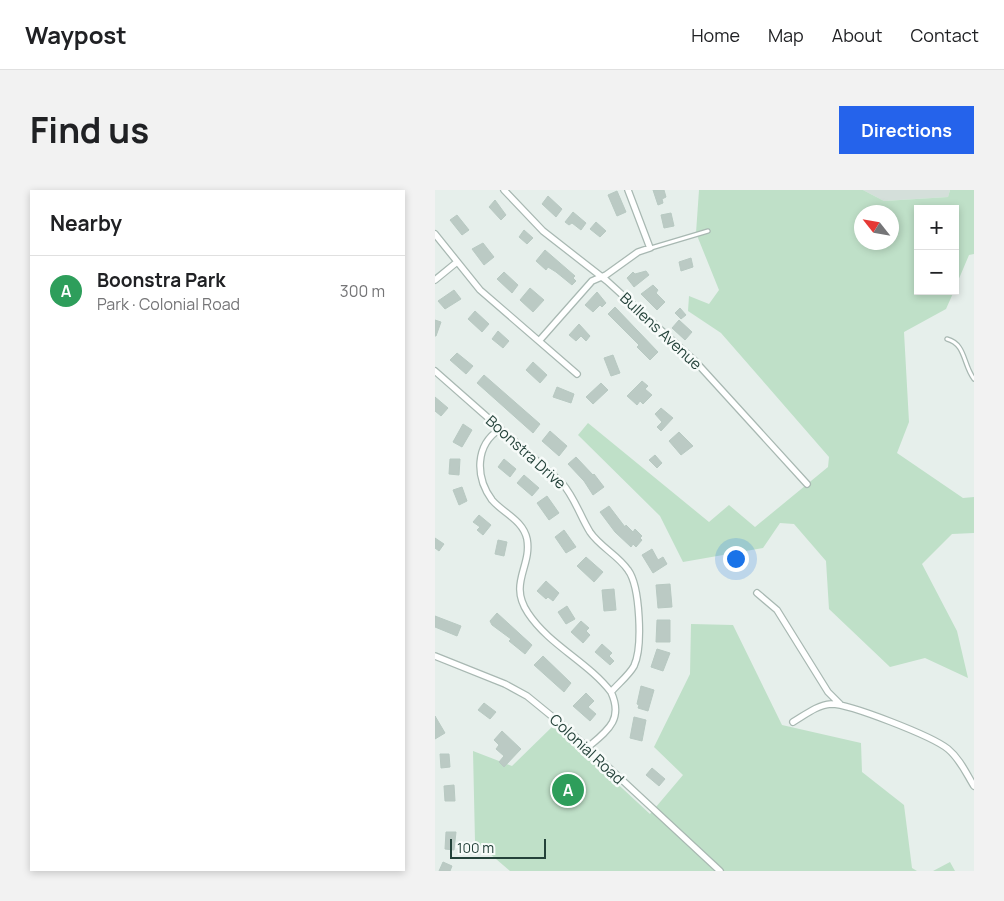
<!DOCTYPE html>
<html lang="en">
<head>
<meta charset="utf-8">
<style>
	body { margin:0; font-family:Manrope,sans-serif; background:#f2f2f2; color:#202124 }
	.controls { position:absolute; right:15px; top:15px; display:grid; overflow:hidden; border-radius:0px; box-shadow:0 2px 8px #0003 }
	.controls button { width:45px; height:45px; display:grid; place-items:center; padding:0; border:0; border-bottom:1px solid #e0e0e0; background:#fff; color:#202124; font:25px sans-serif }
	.compass { position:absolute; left:419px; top:15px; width:45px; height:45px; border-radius:50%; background:#fff; box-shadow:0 2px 8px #0003; rotate:301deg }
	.scale { position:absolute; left:15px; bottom:12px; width:96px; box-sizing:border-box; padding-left:5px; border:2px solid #24423a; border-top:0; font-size:14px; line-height:18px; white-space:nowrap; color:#24423a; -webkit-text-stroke:4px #f7fbf9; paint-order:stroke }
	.you { position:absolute; left:300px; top:368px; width:18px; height:18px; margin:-12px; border:4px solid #fff; border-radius:50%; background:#1a73e8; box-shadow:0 0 0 8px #1a73e833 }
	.badge { display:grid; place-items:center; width:32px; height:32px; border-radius:50%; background:#2563eb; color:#fff; font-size:16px; font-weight:700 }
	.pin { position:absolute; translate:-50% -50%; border:2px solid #fff; box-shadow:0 1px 5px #0006 }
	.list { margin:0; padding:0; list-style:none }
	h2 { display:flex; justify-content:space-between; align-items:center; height:65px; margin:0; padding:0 20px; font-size:21px }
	h2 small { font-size:16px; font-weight:400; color:#757577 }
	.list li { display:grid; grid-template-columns:32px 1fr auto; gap:15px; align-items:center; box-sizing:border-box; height:70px; padding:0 20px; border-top:1px solid #e0e0e0 }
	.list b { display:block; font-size:19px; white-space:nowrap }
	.list p { margin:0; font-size:16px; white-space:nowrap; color:#757577 }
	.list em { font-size:16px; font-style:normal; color:#757577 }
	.map { position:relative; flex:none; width:539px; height:681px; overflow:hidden; border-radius:0px }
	header { display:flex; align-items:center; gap:30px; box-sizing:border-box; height:70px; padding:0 25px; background:#fff; border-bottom:1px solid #e0e0e0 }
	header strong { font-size:24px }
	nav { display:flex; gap:28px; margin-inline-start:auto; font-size:18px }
	.intro { display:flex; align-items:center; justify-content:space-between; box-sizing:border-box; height:120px; padding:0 30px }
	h1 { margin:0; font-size:35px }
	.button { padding:12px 22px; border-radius:0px; background:#2563eb; color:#fff; font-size:18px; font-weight:700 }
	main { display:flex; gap:30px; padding:0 30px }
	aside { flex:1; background:#fff; border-radius:0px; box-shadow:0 2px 8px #0003 }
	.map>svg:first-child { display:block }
	.built { fill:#d4dfda }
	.green { fill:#bfe0c8; fill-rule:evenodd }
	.building { fill:#bbcac4; stroke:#b8c9c2 }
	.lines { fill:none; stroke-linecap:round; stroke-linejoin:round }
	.service-casing { stroke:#a8b8b2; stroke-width:5.5 }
	.minor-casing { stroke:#a8b8b2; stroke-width:8 }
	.service { stroke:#fff; stroke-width:3 }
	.minor { stroke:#fff; stroke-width:5.5 }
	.labels { text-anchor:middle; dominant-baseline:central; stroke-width:5; stroke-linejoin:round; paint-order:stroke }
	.street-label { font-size:15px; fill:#24423a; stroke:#f7fbf9 }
</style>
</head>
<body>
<header>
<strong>Waypost</strong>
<nav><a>Home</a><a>Map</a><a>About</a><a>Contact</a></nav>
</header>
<div class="intro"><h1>Find us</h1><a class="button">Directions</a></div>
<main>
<aside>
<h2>Nearby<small></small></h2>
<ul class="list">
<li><span class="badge" style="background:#2e9e5b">A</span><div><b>Boonstra Park</b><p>Park · Colonial Road</p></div><em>300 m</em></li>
</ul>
</aside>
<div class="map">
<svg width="539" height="681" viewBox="0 0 539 681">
	<rect width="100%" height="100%" fill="#e6efeb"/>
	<path class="built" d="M 428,0 L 515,0 L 513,7 L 449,11 Z"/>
	<path class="green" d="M 264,0 L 428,0 L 449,11 L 513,7 L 515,0 L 539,0 L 539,64 L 534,65 L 520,98 L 520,19 L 483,19 L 483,101 L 519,101 L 511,119 L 469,142 L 474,232 L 462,263 L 528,308 L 539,307 L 539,343 L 517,344 L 487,374 L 522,441 L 533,488 L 490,468 L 455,477 L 394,419 L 391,371 L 359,334 L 345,333 L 328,358 L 248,372 L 225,326 L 143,245 L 153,233 L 274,332 L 294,315 L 320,337 L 393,277 L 394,267 L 286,143 L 253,121 L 254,106 L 274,114 L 284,100 L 261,43 ZM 427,22 L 457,22 L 457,52 L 427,52 Z
		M 256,434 L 298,435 L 347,535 L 426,553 L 427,582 L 469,615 L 477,678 L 482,681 L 75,681 L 40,651 L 38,561 L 77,576 L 119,535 L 215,624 L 248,585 L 219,557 L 255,484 Z
		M 515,672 L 520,681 L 498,681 Z"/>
	<path class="building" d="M 218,0 L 229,0 L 231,7 L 227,9 L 228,13 L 223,15 Z
		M 182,1 L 191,22 L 182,26 L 173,5 Z
		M 113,6 L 127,19 L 121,27 L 107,14 Z
		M 60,10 L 71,25 L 66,30 L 54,17 Z
		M 138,22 L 151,33 L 146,40 L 137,33 L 134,35 L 130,32 Z
		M 236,23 L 239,36 L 229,38 L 226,25 Z
		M 22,25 L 34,40 L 27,45 L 15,30 Z
		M 161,32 L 171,41 L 165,47 L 155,39 Z
		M 89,40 L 98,48 L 92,54 L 84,47 Z
		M 48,53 L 59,67 L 49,75 L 37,59 Z
		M 110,60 L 140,86 L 138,88 L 141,91 L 137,95 L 121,82 L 113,77 L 111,80 L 101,71 Z
		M 256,68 L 258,77 L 246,81 L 244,72 Z
		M 211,81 L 214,85 L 199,97 L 192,88 L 198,82 L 200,84 Z
		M 69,82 L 83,95 L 77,103 L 62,89 Z
		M 218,95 L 223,100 L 221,103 L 230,112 L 222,120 L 206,104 Z
		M 95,98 L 109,110 L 98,122 L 85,110 Z
		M 19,100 L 26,109 L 10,119 L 3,111 Z
		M 162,102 L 171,113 L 167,117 L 165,115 L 158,122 L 150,115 Z
		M 180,117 L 223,162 L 215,170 L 202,157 L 204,155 L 173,124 Z
		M 245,118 L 251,125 L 246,129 L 240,123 Z
		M 40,121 L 54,134 L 47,142 L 33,129 Z
		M 0,130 L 6,132 L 1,146 L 0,146 Z
		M 244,130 L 257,142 L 250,150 L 237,138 Z
		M 144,134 L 155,146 L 151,151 L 146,146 L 141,151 L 134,145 Z
		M 63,141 L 74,151 L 68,158 L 57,149 Z
		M 22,163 L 38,176 L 31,184 L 15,170 Z
		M 178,165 L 185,183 L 176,186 L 169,168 Z
		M 98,172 L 112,185 L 105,193 L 91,180 Z
		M 49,185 L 105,234 L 98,243 L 42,193 Z
		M 207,191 L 213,196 L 210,199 L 217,205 L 208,214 L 205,211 L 202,215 L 192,206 Z
		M 166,193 L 173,200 L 158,214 L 151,207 Z
		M 122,197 L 139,204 L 136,213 L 118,207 Z
		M 0,207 L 13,218 L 6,226 L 0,221 Z
		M 226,218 L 238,228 L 226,241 L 222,237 L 227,232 L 220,224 Z
		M 28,234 L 37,240 L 27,257 L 18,252 Z
		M 115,241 L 132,256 L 124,266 L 107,251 Z
		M 244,242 L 258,256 L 246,265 L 234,251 Z
		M 220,265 L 227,273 L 222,278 L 214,270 Z
		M 141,267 L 158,285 L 159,284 L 169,297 L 158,305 L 149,291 L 133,274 Z
		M 15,269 L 25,269 L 24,285 L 14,284 Z
		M 69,269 L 81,279 L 75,287 L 63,277 Z
		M 89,285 L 104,298 L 97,306 L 82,293 Z
		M 27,297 L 32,311 L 24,315 L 18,300 Z
		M 112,306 L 124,323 L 114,330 L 102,313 Z
		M 174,316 L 190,337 L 191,335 L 198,342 L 200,339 L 207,346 L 205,348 L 207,350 L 201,357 L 198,354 L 196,357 L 180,342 L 165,322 Z
		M 44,325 L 56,335 L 48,345 L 42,340 L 45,337 L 38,332 Z
		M 129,340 L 141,357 L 131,363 L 120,347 Z
		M 0,348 L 9,354 L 4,361 L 0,358 Z
		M 63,350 L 72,352 L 69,366 L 60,364 Z
		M 217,359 L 223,370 L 228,367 L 232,374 L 218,383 L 207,365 Z
		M 151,367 L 168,382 L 159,392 L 142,376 Z
		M 111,391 L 124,403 L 118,411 L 113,407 L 111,409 L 102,401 Z
		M 235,394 L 237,417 L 223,418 L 221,395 Z
		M 179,399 L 181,420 L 169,421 L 167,400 Z
		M 132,416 L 140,429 L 131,434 L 123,422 Z
		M 62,423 L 97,455 L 90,464 L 74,451 L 76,449 L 57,435 L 55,431 Z
		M 0,426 L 26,436 L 22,446 L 0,437 Z
		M 222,430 L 235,430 L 235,452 L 221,452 Z
		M 146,431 L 154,438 L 151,441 L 155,445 L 148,453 L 136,442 Z
		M 167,454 L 177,463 L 174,466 L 179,471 L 175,475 L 160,462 Z
		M 222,459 L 235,463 L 228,481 L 216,477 Z
		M 108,466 L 136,493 L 129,502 L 99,475 Z
		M 206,496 L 219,500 L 213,521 L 203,518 L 204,515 L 202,514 Z
		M 151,503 L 159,511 L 153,517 L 161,524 L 155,531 L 138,516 Z
		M 49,513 L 61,522 L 55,529 L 43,520 Z
		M 0,526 L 10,543 L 0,549 Z
		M 199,527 L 211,530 L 207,551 L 195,548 Z
		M 67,541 L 86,559 L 69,577 L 64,572 L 69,566 L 61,559 L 64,555 L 59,550 Z
		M 5,564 L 14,564 L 15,577 L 6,578 Z
		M 217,578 L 230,589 L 224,596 L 211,585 Z
		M 19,595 L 20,611 L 10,611 L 9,596 Z
		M 11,642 L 21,642 L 19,660 L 10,659 Z
		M 8,672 L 17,676 L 15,681 L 4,681 Z"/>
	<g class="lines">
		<defs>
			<path id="service" d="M 216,58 L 273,41
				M 512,149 C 531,154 528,175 539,189"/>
			<path id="minor" d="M 69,0 L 108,41 L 172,91 L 260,171 L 372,294
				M 0,44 L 45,100 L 142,184
				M 0,90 L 22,72
				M 104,151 L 157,91 L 171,85 L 203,62 L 215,58 L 193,0
				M 0,181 L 127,293 C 140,308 145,326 155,342 C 165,357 183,365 193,380 C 205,396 208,457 199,476 C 194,485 184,493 176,502 C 189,530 172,541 152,558
				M 65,239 C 40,255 40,287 57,310 C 68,323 88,330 92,349 C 97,377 73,393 93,423 C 114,455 153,472 176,502
				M 322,403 L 342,420 L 393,502 L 405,514
				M 0,466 L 70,494 L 92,506 L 130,537 L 285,681
				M 358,532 C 370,525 382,515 396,514 C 415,514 497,546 513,559 C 525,569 531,583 539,596"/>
		</defs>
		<use href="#service" class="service-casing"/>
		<use href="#minor" class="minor-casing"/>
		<use href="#service" class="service"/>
		<use href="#minor" class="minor"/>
	</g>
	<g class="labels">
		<g class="street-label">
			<text transform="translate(226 141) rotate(43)">Bullens Avenue</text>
			<text transform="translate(91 262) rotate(42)">Boonstra Drive</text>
			<text transform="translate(152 559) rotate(43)">Colonial Road</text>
		</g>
	</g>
</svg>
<div class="controls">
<button>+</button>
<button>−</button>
</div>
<svg class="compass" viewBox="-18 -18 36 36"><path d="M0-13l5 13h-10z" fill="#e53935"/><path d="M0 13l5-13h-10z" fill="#757577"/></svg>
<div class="scale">100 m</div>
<div class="you"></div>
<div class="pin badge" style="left:133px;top:600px;background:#2e9e5b">A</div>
</div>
</main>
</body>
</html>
